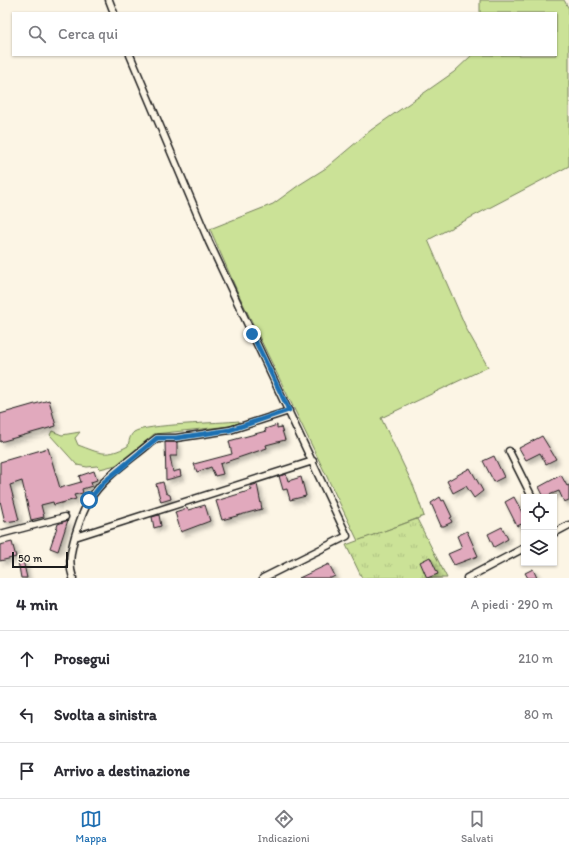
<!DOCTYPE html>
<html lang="it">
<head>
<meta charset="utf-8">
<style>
	body { margin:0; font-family:Itim,sans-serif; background:#f7f7f7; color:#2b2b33 }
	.controls { position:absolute; right:12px; bottom:12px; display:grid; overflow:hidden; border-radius:0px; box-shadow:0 1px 3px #0004 }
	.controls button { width:36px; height:36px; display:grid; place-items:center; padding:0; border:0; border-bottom:1px solid #e1e1e2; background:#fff; color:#2b2b33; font:20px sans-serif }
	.scale { position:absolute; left:12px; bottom:10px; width:56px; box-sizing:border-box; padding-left:4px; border:2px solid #1c1c1c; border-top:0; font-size:11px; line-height:14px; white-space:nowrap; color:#1c1c1c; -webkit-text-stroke:3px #fcf5e5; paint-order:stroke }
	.stop { position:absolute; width:12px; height:12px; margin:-9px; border:3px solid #1f6fb2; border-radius:50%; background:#fff }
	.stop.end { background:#1f6fb2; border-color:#fff; box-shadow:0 1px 4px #0008 }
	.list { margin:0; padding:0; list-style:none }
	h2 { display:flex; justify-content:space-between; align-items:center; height:52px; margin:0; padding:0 16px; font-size:17px }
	h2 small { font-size:13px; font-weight:400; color:#7c7c81 }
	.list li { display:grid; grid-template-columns:26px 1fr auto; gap:12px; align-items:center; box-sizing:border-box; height:56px; padding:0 16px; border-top:1px solid #e1e1e2 }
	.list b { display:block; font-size:15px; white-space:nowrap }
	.list em { font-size:13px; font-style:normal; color:#7c7c81 }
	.icon { flex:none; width:22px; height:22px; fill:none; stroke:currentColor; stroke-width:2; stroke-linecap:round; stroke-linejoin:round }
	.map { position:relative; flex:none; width:569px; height:578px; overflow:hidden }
	.search { position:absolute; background:#fff; box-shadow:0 1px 3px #0004; left:12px; right:12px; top:12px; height:44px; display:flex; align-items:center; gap:10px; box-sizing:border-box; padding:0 14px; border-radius:0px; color:#7c7c81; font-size:15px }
	.sheet { height:220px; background:#fff }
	nav { display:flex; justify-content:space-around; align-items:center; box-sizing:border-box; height:56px; border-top:1px solid #e1e1e2; background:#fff; font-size:11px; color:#7c7c81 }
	nav a { display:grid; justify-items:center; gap:2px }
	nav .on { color:#1f6fb2 }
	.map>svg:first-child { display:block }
	.green { fill:#cbe297; stroke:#747f5a }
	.park { fill:url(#park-tufts); stroke:#747f5a }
	.building { fill:#e1a9bd; stroke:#1c1c1c; filter:url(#shadow) }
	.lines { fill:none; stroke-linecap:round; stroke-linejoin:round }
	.street-casing { stroke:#1c1c1c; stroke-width:9 }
	.street { stroke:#fcf5e5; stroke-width:6 }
	.route { stroke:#1f6fb2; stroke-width:5 }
</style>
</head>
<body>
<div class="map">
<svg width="569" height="578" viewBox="0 0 569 578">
	<defs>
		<pattern id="park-tufts" width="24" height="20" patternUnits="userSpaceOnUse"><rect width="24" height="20" fill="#cbe297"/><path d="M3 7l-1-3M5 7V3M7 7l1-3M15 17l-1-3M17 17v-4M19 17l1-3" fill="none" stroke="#aec182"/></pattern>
		<filter id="shadow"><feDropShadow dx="3.5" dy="3.5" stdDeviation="2" flood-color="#0004"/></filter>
	</defs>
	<rect width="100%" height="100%" fill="#fcf5e5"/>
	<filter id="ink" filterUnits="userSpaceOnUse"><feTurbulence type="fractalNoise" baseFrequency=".025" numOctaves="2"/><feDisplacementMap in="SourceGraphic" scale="8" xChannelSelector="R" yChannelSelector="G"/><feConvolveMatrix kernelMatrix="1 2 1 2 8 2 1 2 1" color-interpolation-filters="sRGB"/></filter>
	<g filter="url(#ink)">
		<path class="green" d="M 480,0 L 564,0 L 569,9 L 569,166 L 428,240 L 467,330 L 488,367 L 381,418 L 414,487 L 424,516 L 358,541 L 238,293 L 210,229 L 273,204 L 299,185 L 326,168 L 371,130 L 454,72 L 472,55 L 556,55 L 556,13 L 480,13 Z
			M 239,421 L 239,423 L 230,426 L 154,434 L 120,464 L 100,469 L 97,466 L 87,467 L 77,465 L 50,435 L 52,431 L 62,435 L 80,432 L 75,438 L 78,445 C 100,453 106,458 128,446 C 129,441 130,435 134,432 C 145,424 221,423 239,421 Z"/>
		<path class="park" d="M 417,519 L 447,578 L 362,578 L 346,545 Z"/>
		<path class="building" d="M 49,400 L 56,426 L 0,442 L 0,414 Z
			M 277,425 L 277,428 L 281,427 L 285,440 L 266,445 L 267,448 L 220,464 L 223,474 L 215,476 L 211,467 L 197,472 L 194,464 L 232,454 L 229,441 L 266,431 L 265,429 Z
			M 542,436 L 556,459 L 546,464 L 540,453 L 526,460 L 519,448 Z
			M 165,442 L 177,442 L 177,456 L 170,456 L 173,472 L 180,470 L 181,476 L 166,480 Z
			M 48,448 L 60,488 L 81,482 L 79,476 L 94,471 L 97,480 L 91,482 L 92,486 L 82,489 L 83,493 L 74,495 L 76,499 L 54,505 L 53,502 L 41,505 L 44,517 L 31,520 L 22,481 L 10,485 L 19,520 L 5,522 L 0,501 L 0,462 Z
			M 494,456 L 504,477 L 494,482 L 483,461 Z
			M 470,468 L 483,491 L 474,498 L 466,486 L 453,493 L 447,481 Z
			M 286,474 L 288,481 L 301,477 L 306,496 L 290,500 L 287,489 L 283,490 L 279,476 Z
			M 561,475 L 567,486 L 569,485 L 569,500 L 564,502 L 559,491 L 544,497 L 539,487 Z
			M 163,482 L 166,493 L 170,495 L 171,499 L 161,502 L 156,484 Z
			M 257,484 L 262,509 L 222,520 L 216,501 L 252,490 L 250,486 Z
			M 440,497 L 442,501 L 444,500 L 452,517 L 450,518 L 452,522 L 444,526 L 441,526 L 431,503 Z
			M 514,497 L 524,516 L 524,523 L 517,526 L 505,502 Z
			M 205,505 L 210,521 L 181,532 L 175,512 L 187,508 L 188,510 Z
			M 159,515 L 161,526 L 154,528 L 152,517 Z
			M 68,520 L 58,551 L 50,548 L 58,524 Z
			M 502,527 L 508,539 L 494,547 L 488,534 Z
			M 467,531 L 478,556 L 454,565 L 448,554 L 462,548 L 457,536 Z
			M 12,542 L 16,557 L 0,561 L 0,545 Z
			M 430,557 L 438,574 L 427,578 L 420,562 Z
			M 23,560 L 27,578 L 21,578 L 18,561 Z
			M 329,564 L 335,576 L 331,578 L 299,578 Z
			M 533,569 L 537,578 L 528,578 L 525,573 Z"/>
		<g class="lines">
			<defs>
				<path id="street" d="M 109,0 L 114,13
					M 130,55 L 209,242 L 347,536 L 263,578
					M 509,451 L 532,497
					M 554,533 L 569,525
					M 0,534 L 65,517
					M 75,537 L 313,461
					M 73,578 C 68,563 71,550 75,536 C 79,524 82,512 89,501 C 102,478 129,461 149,444 L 157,438 L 176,438 L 230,430 L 289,411
					M 467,578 L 524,548"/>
			</defs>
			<use href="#street" class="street-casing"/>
			<use href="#street" class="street"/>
		</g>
	</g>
	<g class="lines" filter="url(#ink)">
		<path class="route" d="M 89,500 L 103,483 L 157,438 L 176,438 L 230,430 L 289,410 L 252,334"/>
	</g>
</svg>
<div class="controls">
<button><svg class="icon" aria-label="locate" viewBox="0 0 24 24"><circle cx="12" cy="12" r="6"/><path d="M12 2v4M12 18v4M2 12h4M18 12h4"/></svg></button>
<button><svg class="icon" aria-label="layers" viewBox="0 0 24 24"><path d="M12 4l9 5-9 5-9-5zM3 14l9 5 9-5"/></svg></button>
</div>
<div class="scale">50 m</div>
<div class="stop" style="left:89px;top:500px"></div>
<div class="stop end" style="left:252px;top:334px"></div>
<div class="search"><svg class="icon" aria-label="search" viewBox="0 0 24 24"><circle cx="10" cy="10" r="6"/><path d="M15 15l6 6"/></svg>Cerca qui</div>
</div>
<section class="sheet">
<h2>4 min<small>A piedi · 290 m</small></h2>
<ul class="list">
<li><svg class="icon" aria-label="ahead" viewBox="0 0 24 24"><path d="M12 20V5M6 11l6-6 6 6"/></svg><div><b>Prosegui</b></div><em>210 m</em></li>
<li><svg class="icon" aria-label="left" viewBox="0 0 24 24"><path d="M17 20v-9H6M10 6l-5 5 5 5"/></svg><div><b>Svolta a sinistra</b></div><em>80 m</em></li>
<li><svg class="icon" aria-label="arrive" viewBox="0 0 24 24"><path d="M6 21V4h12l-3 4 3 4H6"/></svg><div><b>Arrivo a destinazione</b></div></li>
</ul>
</section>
<nav>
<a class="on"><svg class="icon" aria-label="map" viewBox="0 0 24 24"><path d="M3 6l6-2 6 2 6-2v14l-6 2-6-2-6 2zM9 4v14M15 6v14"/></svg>Mappa</a>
<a><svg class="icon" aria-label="directions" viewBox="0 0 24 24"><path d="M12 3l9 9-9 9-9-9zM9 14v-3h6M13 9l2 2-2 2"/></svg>Indicazioni</a>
<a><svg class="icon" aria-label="saved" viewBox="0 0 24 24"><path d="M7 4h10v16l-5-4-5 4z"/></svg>Salvati</a>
</nav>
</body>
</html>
